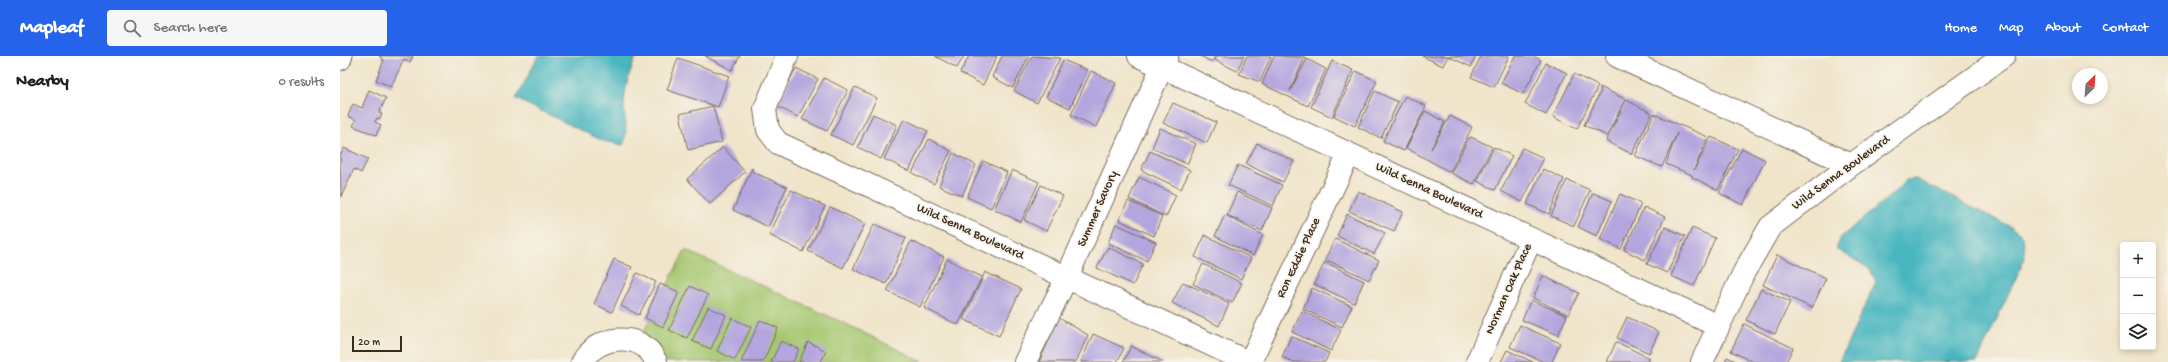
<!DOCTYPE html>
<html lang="en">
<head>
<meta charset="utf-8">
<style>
	body { margin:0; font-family:"Gochi Hand",sans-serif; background:#f6f6f6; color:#222 }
	.controls { position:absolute; right:12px; bottom:12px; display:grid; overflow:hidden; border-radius:4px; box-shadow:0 2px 6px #0003 }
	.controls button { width:36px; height:36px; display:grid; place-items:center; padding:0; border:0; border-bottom:1px solid #e0e0e0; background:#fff; color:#222; font:20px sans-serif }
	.compass { position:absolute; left:1732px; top:12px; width:36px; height:36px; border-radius:50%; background:#fff; box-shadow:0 2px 6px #0003; rotate:25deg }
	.scale { position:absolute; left:12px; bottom:10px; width:50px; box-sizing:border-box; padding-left:4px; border:2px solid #3b2a1e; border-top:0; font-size:11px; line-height:14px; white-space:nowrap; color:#3b2a1e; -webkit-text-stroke:3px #f7f3e8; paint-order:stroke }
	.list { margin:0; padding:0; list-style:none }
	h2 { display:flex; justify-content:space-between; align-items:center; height:52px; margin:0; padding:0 16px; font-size:17px }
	h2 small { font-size:13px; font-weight:400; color:#767676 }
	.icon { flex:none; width:22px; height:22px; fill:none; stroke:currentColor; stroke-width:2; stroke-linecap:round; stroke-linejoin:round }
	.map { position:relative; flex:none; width:1828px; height:306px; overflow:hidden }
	header { display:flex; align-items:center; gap:24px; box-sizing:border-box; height:56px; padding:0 20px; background:#2563eb; color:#fff }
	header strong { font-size:19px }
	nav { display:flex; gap:22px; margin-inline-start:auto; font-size:14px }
	.search { width:280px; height:36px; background:#f6f6f6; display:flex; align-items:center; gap:10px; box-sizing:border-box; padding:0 14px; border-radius:4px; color:#767676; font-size:15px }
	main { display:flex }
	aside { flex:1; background:#fff }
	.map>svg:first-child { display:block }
	.green { fill:#a6c76f; stroke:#707846 }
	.water { fill:#47b6bf; stroke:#41706e }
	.building { fill:#b3a6de }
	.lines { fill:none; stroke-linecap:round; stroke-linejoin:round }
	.minor-casing { stroke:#7a6b5a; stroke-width:24 }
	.minor { stroke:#fff; stroke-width:22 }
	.labels { text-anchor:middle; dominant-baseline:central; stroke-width:3; stroke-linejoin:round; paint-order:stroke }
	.street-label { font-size:13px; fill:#3b2a1e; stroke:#f7f3e8 }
</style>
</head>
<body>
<header>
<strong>Mapleaf</strong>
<div class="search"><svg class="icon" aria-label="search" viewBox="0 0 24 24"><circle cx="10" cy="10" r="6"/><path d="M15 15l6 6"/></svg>Search here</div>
<nav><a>Home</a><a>Map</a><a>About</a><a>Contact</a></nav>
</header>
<main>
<aside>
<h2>Nearby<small>0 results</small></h2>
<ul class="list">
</ul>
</aside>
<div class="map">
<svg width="1828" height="306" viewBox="0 0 1828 306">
	<rect width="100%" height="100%" fill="#f7f3e8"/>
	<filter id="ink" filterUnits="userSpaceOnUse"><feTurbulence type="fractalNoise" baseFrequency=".025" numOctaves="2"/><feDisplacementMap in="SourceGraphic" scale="8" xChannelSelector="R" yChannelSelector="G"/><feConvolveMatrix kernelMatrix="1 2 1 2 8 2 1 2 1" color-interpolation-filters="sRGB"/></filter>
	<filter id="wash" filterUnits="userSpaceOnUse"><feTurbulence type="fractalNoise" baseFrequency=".012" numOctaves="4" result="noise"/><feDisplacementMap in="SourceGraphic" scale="16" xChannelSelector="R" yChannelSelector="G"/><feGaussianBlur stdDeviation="0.9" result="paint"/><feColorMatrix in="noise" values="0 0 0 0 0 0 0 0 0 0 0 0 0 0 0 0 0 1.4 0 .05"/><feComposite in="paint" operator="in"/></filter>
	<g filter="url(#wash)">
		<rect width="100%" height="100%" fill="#f0e4c9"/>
		<path class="green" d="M 345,194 L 506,268 L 583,306 L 326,306 L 302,279 Z"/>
		<path class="water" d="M 198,0 L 297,0 C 289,16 285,31 284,49 C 284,63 289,76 283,89 L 263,85 L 176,43 Z
			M 1576,123 L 1671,171 L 1683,180 L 1685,202 L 1681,211 L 1637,306 L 1499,306 L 1536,226 L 1530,213 L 1496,193 L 1501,181 L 1551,139 L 1566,124 Z"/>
		<g id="blocks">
			<path class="building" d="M 39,0 L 73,0 L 70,6 L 64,3 L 51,31 L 36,24 L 44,4 Z
				M 365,0 L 400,0 L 392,14 Z
				M 595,0 L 624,0 L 617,12 Z
				M 629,0 L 657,0 L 643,29 L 620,17 Z
				M 662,0 L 689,0 L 673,32 L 652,21 Z
				M 692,0 L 720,2 L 697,47 L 674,35 Z
				M 860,0 L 875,0 L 872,6 Z
				M 877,0 L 904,0 L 897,15 L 875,4 Z
				M 907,0 L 931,0 L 920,26 L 899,18 Z
				M 934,0 L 965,1 L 950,35 L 967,3 L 986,13 L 968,50 L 922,28 Z
				M 1082,0 L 1136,0 L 1131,11 L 1108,0 L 1103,10 Z
				M 1141,0 L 1169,0 L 1154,31 L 1131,21 Z
				M 1175,0 L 1193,0 L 1201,4 L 1183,38 L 1161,27 Z
				M 338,2 L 389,20 L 378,51 L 327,34 Z
				M 723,4 L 747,14 L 730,52 L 706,41 Z
				M 992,5 L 1013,14 L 992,61 L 971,51 Z
				M 1206,7 L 1227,17 L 1206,59 L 1185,48 Z
				M 456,12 L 478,23 L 458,61 L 436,50 Z
				M 751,15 L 776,27 L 756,71 L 731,59 Z
				M 1016,15 L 1037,25 L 1015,70 L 994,60 Z
				M 1234,18 L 1258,30 L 1237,73 L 1213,61 Z
				M 484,22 L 508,34 L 487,75 L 462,63 Z
				M 515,31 L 537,42 L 513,89 L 491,79 Z
				M 1260,31 L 1285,43 L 1267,80 L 1244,69 L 1261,35 Z
				M 29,34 L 46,42 L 39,57 L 42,58 L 39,63 L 37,62 L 35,66 L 41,69 L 36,79 L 13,70 L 16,64 L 8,60 L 13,48 L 22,52 Z
				M 1035,35 L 1058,46 L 1041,82 L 1018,71 Z
				M 1065,40 L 1086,50 L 1064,95 L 1043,85 Z
				M 1286,44 L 1312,57 L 1292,98 L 1266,85 Z
				M 833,47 L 876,66 L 867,87 L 823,67 Z
				M 373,50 L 382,86 L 348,94 L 340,58 Z
				M 1085,55 L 1105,66 L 1091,93 L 1110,60 L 1132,71 L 1110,116 L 1066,92 Z
				M 533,58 L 557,69 L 541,103 L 518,91 Z
				M 1314,58 L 1368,81 L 1354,114 L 1371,81 L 1398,93 L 1378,134 L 1352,121 L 1352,119 L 1326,108 L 1337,77 L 1322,111 L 1295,100 Z
				M 564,63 L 588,75 L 569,115 L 544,103 Z
				M 820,72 L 856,88 L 847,108 L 812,92 Z
				M 1131,81 L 1152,91 L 1134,128 L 1111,117 L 1128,83 Z
				M 589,83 L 611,95 L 594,128 L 572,117 Z
				M 917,87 L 954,105 L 943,126 L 906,108 Z
				M 383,91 L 405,116 L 370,148 L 347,123 Z
				M 1154,91 L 1172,100 L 1155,134 L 1137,125 Z
				M 4,92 L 28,103 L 21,117 L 14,113 L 1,141 L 0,100 Z
				M 1182,92 L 1204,102 L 1182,146 L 1161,135 Z
				M 1402,92 L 1425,104 L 1403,149 L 1379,137 Z
				M 810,95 L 850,114 L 841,133 L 801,114 Z
				M 613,97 L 636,109 L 622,140 L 599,130 Z
				M 643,105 L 667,116 L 651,152 L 627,141 Z
				M 898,109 L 942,129 L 933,150 L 888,129 Z
				M 412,112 L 413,116 L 447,131 L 428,171 L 393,154 Z
				M 1203,113 L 1224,123 L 1209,158 L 1187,148 Z
				M 672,114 L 699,126 L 681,166 L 654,153 Z
				M 799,121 L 836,139 L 826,161 L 789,143 Z
				M 1227,124 L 1250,134 L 1234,170 L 1211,160 Z
				M 701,129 L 723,140 L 706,175 L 684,164 Z
				M 451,134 L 485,150 L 463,196 L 429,179 Z
				M 1018,135 L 1063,156 L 1054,175 L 1009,155 Z
				M 897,136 L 932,152 L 922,175 L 887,159 Z
				M 1253,137 L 1272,145 L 1257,180 L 1238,171 Z
				M 1280,138 L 1301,148 L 1281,193 L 1260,183 Z
				M 788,145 L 822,160 L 814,180 L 779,164 Z
				M 490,151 L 525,168 L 503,212 L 468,195 Z
				M 1304,151 L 1325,161 L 1305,204 L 1284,194 Z
				M 1007,158 L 1045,177 L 1034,198 L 997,180 Z
				M 885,159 L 923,179 L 913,200 L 875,180 Z
				M 534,168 L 566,182 L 546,228 L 513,213 Z
				M 776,168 L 816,186 L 807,205 L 768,187 Z
				M 1325,171 L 1345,180 L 1327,217 L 1307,208 Z
				M 1352,172 L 1375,182 L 1354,230 L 1331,220 Z
				M 865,179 L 911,202 L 901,223 L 855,201 Z
				M 995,183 L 1039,204 L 1029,224 L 985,203 Z
				M 571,185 L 604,201 L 580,251 L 547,235 Z
				M 768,191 L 803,208 L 793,229 L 757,212 Z
				M 1437,199 L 1486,222 L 1472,252 L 1423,229 Z
				M 274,203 L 292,211 L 272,256 L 254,248 Z
				M 607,203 L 642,221 L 618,269 L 584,252 Z
				M 985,206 L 1024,225 L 1014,247 L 974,228 Z
				M 863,208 L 902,227 L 892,247 L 853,228 Z
				M 645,216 L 681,233 L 659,280 L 623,263 Z
				M 297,217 L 316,226 L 299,259 L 281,250 Z
				M 1203,220 L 1239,237 L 1228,259 L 1193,242 Z
				M 843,226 L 889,248 L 879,270 L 832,247 Z
				M 320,228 L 339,236 L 323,271 L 305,262 Z
				M 350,230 L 368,239 L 347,282 L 329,274 Z
				M 972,232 L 1012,250 L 1002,271 L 963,253 Z
				M 1421,233 L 1450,246 L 1435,278 L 1406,264 Z
				M 1191,244 L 1227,260 L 1218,279 L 1182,264 Z
				M 368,251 L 386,259 L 371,293 L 352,285 Z
				M 962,255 L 1001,274 L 991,295 L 952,276 Z
				M 1287,261 L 1319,276 L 1309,297 L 1277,282 Z
				M 392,262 L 411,271 L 395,304 L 377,295 Z
				M 719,262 L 748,279 L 736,306 L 699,306 Z
				M 420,264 L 438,272 L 423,306 L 401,306 Z
				M 1404,268 L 1453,292 L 1446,306 L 1413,306 L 1391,295 Z
				M 1180,269 L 1220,287 L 1212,306 L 1204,306 L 1170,291 Z
				M 753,278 L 784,292 L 777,306 L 741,306 Z
				M 951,280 L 989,297 L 985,306 L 953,306 L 942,301 Z
				M 441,285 L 459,293 L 453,306 L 431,306 Z
				M 468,286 L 486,295 L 481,306 L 459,306 Z
				M 1276,286 L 1310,302 L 1308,306 L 1267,306 Z
				M 791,290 L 823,306 L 783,306 Z
				M 1167,294 L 1193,306 L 1161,306 Z
				M 1387,301 L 1398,306 L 1385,306 Z"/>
		</g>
	</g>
	<g filter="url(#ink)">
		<use href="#blocks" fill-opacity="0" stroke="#7a6b5a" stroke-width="1"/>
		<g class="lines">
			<defs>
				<path id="minor" d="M 447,0 L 425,53 L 428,74 L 438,87 L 908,306
					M 799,0 L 1378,270
					M 1277,0 L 1511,109
					M 0,3 L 1,0
					M 242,306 C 256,279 303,273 316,306
					M 685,306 L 727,221 L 827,0
					M 910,306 L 1009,98
					M 1137,306 L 1191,183
					M 1362,306 L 1404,216 L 1430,171 L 1511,109 L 1664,0"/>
			</defs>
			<use href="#minor" class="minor-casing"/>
			<use href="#minor" class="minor"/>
		</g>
	</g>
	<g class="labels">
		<g class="street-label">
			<text transform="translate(1501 117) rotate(-36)">Wild Senna Boulevard</text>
			<text transform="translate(1089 135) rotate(25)">Wild Senna Boulevard</text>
			<text transform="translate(758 153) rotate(-66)">Summer Savory</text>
			<text transform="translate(630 176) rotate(25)">Wild Senna Boulevard</text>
			<text transform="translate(959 202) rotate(-65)">Ron Eddie Place</text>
			<text transform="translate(1169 233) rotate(-66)">Norman Oak Place</text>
		</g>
	</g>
</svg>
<div class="controls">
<button>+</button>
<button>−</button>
<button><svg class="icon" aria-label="layers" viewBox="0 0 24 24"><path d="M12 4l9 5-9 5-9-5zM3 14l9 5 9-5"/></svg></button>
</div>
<svg class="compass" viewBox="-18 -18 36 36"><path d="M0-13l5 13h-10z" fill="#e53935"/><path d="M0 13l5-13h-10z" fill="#767676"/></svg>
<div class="scale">20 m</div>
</div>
</main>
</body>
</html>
